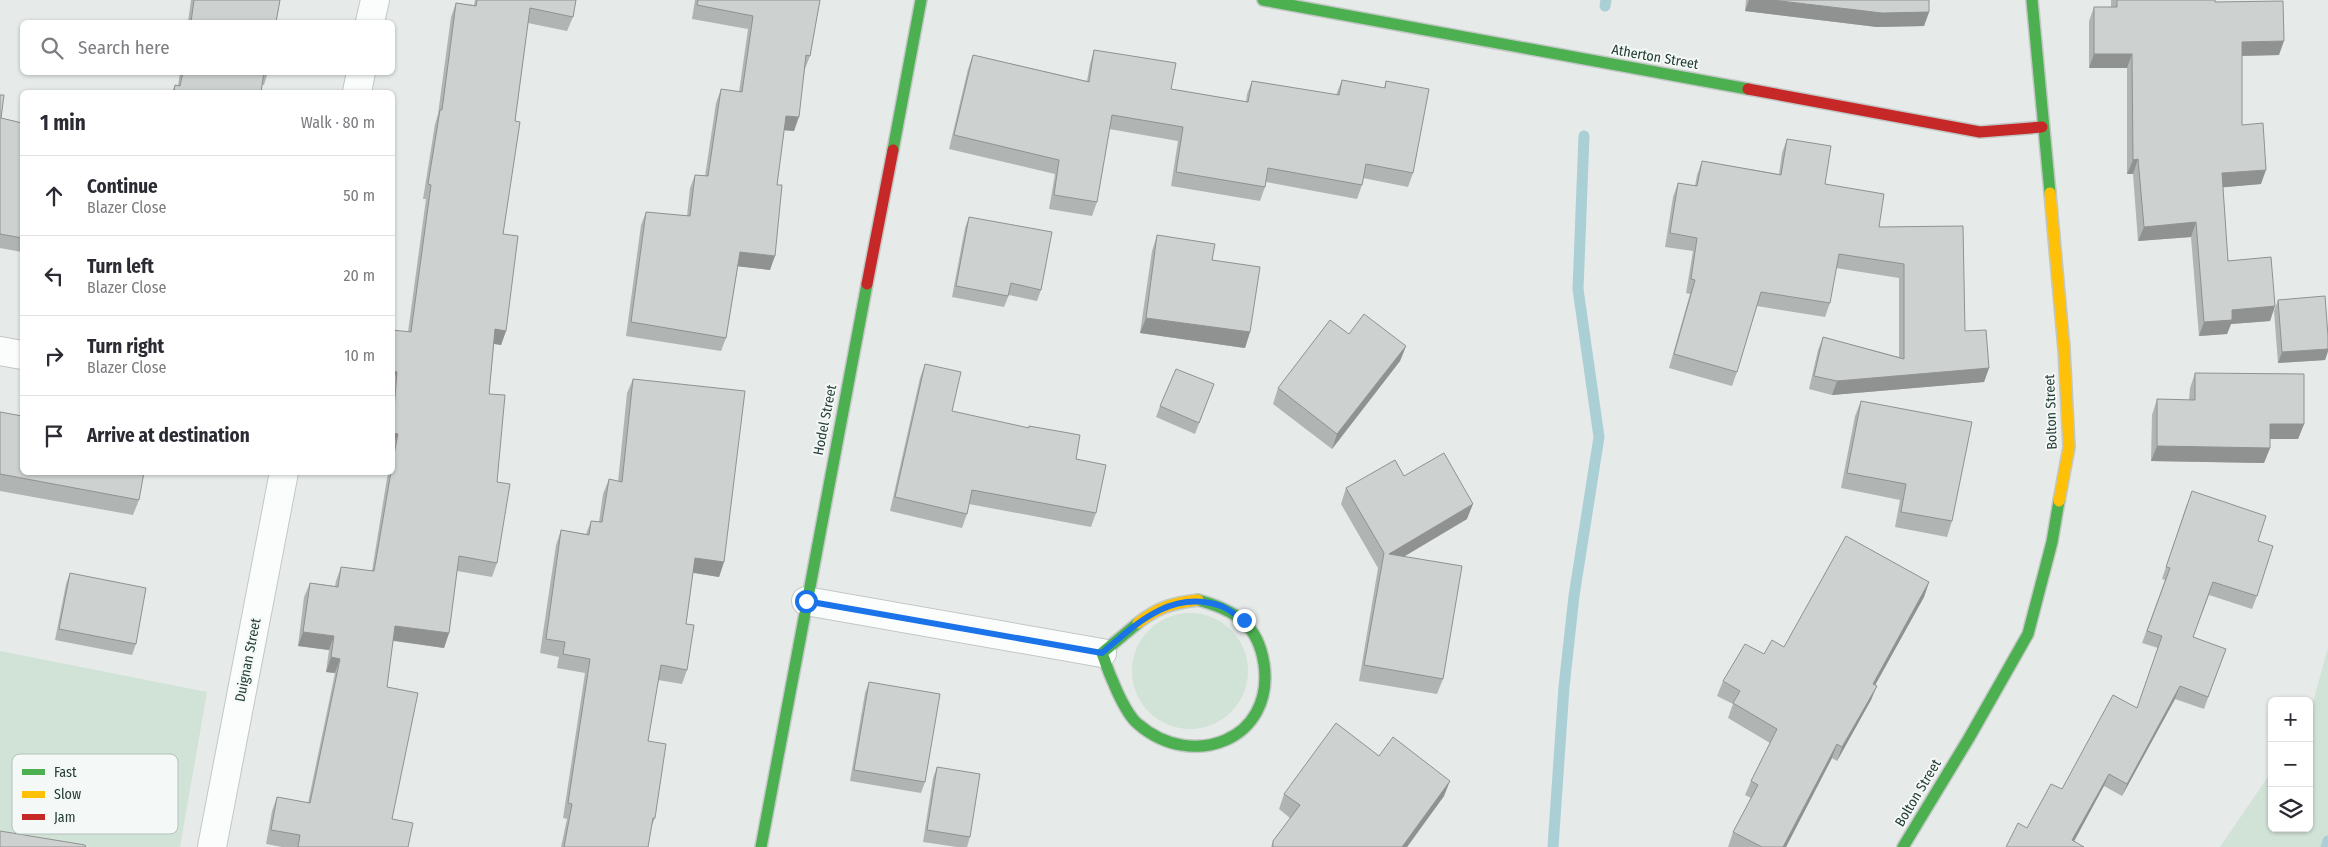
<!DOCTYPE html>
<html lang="en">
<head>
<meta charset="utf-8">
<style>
	body { margin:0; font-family:"Fira Sans Condensed",sans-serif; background:#f7f7f7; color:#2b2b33 }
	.controls { position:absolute; right:15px; bottom:15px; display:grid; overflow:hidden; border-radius:8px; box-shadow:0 1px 4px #0004 }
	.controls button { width:45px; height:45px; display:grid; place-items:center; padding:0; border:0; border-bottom:1px solid #e1e1e2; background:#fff; color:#2b2b33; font:25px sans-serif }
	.stop { position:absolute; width:15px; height:15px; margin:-11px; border:4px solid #1a73e8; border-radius:50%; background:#fff }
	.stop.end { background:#1a73e8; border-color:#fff; box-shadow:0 1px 5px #0008 }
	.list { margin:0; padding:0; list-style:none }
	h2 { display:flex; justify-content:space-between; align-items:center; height:65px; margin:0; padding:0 20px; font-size:21px }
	h2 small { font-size:16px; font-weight:400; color:#7c7c81 }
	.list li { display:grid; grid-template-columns:32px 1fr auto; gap:15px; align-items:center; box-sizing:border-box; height:80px; padding:0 20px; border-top:1px solid #e1e1e2 }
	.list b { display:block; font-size:19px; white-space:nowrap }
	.list p { margin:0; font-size:16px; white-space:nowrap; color:#7c7c81 }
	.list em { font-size:16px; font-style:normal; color:#7c7c81 }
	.icon { flex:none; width:28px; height:28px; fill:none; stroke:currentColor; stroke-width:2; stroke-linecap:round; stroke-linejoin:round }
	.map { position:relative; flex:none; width:2328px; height:847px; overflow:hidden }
	.search { position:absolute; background:#fff; box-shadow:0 1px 4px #0004; left:20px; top:20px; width:375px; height:55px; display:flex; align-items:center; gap:12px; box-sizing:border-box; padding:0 18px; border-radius:8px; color:#7c7c81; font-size:19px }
	.panel { position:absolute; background:#fff; box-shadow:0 1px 4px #0004; left:20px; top:90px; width:375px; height:385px; border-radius:8px }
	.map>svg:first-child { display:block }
	.green { fill:#d1e2d6 }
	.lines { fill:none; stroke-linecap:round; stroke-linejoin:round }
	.stream { stroke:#aacfd5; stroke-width:11 }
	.street-casing { stroke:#c3c7c5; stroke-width:30 }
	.fast-casing { stroke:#c2c8c5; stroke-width:14 }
	.slow-casing { stroke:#c2c8c5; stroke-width:14 }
	.jam-casing { stroke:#c2c8c5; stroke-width:14 }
	.street { stroke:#fbfcfc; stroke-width:28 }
	.fast { stroke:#4caf50; stroke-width:11 }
	.slow { stroke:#ffc107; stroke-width:11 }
	.jam { stroke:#c62828; stroke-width:11 }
	.wall { fill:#b0b4b3 }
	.shaded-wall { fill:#909292 }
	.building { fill:#cdd1d0; stroke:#909292 }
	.route { stroke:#1a73e8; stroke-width:6 }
	.labels { text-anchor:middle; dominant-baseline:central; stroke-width:4; stroke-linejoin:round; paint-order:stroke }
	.street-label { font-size:14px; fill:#253d37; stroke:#f4f9f7 }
	.key { fill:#f4f9f7; stroke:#b6c1bd; stroke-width:1 }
	.key-label { font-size:14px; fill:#253d37 }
</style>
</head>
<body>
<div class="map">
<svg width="2328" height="847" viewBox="0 0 2328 847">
	<rect width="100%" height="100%" fill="#e6eae8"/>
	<path class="green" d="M1132 671a58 58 0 1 1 116 0a58 58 0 1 1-116 0Z
		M 2328,648 L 2328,847 L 2220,847 L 2272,771 L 2272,828 L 2309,828 L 2309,716 Z
		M 0,651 L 207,692 L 180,847 L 21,847 L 0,843 Z"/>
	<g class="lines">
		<path class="stream" d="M 1605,6 L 1606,0
			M 1553,847 L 1564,687 L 1574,596 L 1599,437 L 1578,289 L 1584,136
			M 2326,847 L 2328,841"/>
		<defs>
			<path id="street" d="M 370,22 L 375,0
				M 357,92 L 361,72
				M 0,351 L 22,355
				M 806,601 L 1102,653
				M 212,847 L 284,472"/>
			<path id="fast" d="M 1263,0 L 1748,89
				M 2032,0 L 2050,193
				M 893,150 L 921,0
				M 1138,623 L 1102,653 C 1108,671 1124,713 1138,724 C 1192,771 1275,740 1264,664 C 1258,624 1235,610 1198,600
				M 761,847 L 867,284
				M 1903,847 L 1969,738 L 2028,634 L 2052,542 L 2059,501"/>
			<path id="slow" d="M 2050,193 L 2064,349 L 2069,447 L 2059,501
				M 1138,623 C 1158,607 1173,603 1198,600"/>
			<path id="jam" d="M 1748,89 L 1980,132 L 2042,127
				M 867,284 L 893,150"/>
		</defs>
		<use href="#street" class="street-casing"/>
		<use href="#fast" class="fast-casing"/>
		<use href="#slow" class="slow-casing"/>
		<use href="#jam" class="jam-casing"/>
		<use href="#street" class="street"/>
		<use href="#fast" class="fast"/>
		<use href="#slow" class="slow"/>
		<use href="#jam" class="jam"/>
	</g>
	<path class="wall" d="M 191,0 L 280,0 L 276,22 L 188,22 Z
		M 475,0 L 576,0 L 573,17 L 567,31 L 528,23 L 515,121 L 503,234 L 506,331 L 501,345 L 494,344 L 489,394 L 497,482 L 497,563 L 492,577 L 457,571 L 449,633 L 444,648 L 393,641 L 387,687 L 392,819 L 408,847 L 282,847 L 266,844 L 272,811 L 277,797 L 308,803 L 335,673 L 326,672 L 329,650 L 298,646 L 304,597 L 310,583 L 335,586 L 336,581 L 341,567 L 372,571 L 388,472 L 392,472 L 392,330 L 408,332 L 426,199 L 423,199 L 435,124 L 438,114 L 451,17 L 456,3 L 474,5 Z
		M 695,0 L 820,0 L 810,56 L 805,69 L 794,131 L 784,130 L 777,185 L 770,270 L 738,266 L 726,338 L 721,351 L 626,336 L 641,225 L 646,212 L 687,216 L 690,188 L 695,175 L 705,176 L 716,103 L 721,89 L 739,92 L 748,29 L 692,19 Z
		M 1746,0 L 1929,0 L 1929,12 L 1924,26 L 1877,27 L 1745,11 Z
		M 2111,0 L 2215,0 L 2215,2 L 2279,55 L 2242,56 L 2242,125 L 2261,184 L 2223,187 L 2228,261 L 2275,306 L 2270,321 L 2231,324 L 2227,334 L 2199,336 L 2191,237 L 2138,241 L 2133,174 L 2127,174 L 2127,68 L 2089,68 L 2089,21 L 2094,7 L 2111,7 Z
		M 1094,50 L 1171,89 L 1246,102 L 1247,94 L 1252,81 L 1336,95 L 1342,80 L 1384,88 L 1386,81 L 1413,173 L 1408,187 L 1363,178 L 1362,185 L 1357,199 L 1266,182 L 1265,187 L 1260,201 L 1171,186 L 1178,141 L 1109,129 L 1097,202 L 1092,216 L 1049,209 L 1055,174 L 949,149 L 968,69 L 973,55 L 1087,81 L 1090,64 Z
		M 180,72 L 268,72 L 264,85 L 262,85 L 261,92 L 172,92 L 175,85 L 178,86 Z
		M 0,95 L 1,118 L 22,123 L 22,252 L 0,248 Z
		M 1787,139 L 1825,184 L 1879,227 L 1965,331 L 1989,368 L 1984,382 L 1832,395 L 1809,389 L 1818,350 L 1823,337 L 1899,357 L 1899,278 L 1836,268 L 1830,303 L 1825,317 L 1757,306 L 1737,372 L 1732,386 L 1669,368 L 1690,294 L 1686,293 L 1693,251 L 1665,247 L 1673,197 L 1678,183 L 1695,186 L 1697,175 L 1702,161 L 1779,174 L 1782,153 Z
		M 969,217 L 1041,290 L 1037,301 L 1009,295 L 1004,307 L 952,297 L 965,228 Z
		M 1157,235 L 1212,260 L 1250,332 L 1245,348 L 1140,333 L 1152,251 Z
		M 2278,300 L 2328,336 L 2328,351 L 2325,360 L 2278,363 L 2274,311 Z
		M 1349,334 L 1406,346 L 1400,361 L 1332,449 L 1273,404 L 1278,388 Z
		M 925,364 L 952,411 L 1076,459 L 1096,513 L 1091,527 L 969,504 L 967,514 L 962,528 L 890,511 L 920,378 Z
		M 2195,373 L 2304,424 L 2298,439 L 2270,439 L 2270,448 L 2264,463 L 2151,461 L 2152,415 L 2157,399 L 2189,400 L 2190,388 Z
		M 633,379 L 724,562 L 719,577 L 693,573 L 686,624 L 687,670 L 682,684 L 658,680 L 648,741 L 655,818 L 651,828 L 648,847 L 561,847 L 567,819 L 563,818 L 585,673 L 557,668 L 559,657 L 540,653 L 556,545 L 561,530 L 586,534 L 591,521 L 599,522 L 603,494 L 609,479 L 618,482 L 627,393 Z
		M 1214,384 L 1195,434 L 1156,417 L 1160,406 Z
		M 1861,401 L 1952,521 L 1947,537 L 1895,527 L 1900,500 L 1841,488 L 1855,416 Z
		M 0,412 L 139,500 L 133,515 L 0,491 Z
		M 1404,476 L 1467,519 L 1405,556 L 1443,679 L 1437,694 L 1359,681 L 1378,568 L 1341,504 L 1346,488 Z
		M 2187,504 L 2258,541 L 2257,596 L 2252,609 L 2209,595 L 2193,637 L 2226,649 L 2204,709 L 2175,699 L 2122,796 L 2104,786 L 2027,828 L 2062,789 L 2137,708 L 2158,648 L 2142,643 L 2165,580 L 2162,579 Z
		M 70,573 L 136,644 L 132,655 L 55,640 L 66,584 Z
		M 1929,582 L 1924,597 L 1875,685 L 1871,700 L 1837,761 L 1832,758 L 1786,847 L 1728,847 L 1733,832 L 1751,798 L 1745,795 L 1751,781 L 1770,743 L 1728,718 L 1733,704 L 1717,696 L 1723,681 L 1764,654 L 1784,647 Z
		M 869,682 L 925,782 L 921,793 L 850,781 L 865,693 Z
		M 1379,756 L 1444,796 L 1407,847 L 1271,847 L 1273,841 L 1290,818 L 1279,809 L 1284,794 Z
		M 937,767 L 970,837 L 967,847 L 957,847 L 923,842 L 933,778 Z"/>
	<path class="shaded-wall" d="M 1749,0 L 1772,0 L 1929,12 L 1924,26 L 1877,27 L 1745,11 Z
		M 2284,41 L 2279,55 L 2237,56 L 2242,42 Z
		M 2094,54 L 2132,54 L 2127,68 L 2089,68 Z
		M 786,116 L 799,117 L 794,131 L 781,130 Z
		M 2138,159 L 2133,174 L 2127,174 L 2133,160 Z
		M 2266,170 L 2261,184 L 2216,188 L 2222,173 Z
		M 2196,222 L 2191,237 L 2138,241 L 2144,227 Z
		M 740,252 L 775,256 L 770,270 L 735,266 Z
		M 2275,306 L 2270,321 L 2231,324 L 2227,334 L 2199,336 L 2204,322 L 2232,310 Z
		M 1146,318 L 1250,332 L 1245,348 L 1140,333 Z
		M 495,329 L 506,331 L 501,345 L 490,343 Z
		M 1406,346 L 1400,361 L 1332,449 L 1337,434 Z
		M 2328,349 L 2328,351 L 2325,360 L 2278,363 L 2282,352 Z
		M 1989,368 L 1984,382 L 1832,395 L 1837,381 Z
		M 392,371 L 397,372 L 392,384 Z
		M 2270,424 L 2304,424 L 2298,439 L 2265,439 Z
		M 392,433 L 398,434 L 392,448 Z
		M 2157,446 L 2270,448 L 2264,463 L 2151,461 Z
		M 1473,504 L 1467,519 L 1383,569 L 1389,554 Z
		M 695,558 L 724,562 L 719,577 L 690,572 Z
		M 1929,582 L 1924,597 L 1868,698 L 1873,684 Z
		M 395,626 L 449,633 L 444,648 L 390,640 Z
		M 303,632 L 334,636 L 329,650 L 298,646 Z
		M 331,657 L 340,659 L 335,673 L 326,672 Z
		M 1877,686 L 1871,700 L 1837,761 L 1842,747 Z
		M 2180,686 L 2175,699 L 2122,796 L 2127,784 Z
		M 1837,744 L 1832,758 L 1786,847 L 1783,847 Z
		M 2109,774 L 2104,786 L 2071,847 L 2072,840 Z
		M 1450,781 L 1444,796 L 1407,847 L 1402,847 Z"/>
	<path class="building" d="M 194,0 L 280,0 L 276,22 L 191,22 Z
		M 477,0 L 576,0 L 573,17 L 530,8 L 515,121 L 520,122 L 503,234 L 518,236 L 506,331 L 495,329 L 489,394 L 505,395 L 497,482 L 510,484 L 497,563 L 459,556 L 449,633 L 395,626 L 387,687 L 418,693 L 392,819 L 413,823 L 408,847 L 298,847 L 300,835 L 271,830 L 277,797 L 310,803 L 340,659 L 331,657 L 334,636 L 303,632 L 310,583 L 338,587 L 341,567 L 374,571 L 391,472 L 392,472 L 392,464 L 398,434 L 392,433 L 397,372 L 392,371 L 392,330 L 411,332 L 431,185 L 428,184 L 440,110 L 442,110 L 456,3 L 476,6 Z
		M 698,0 L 820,0 L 810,56 L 806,55 L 799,117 L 786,116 L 777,185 L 782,185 L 775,256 L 740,252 L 726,338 L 631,322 L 646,212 L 690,216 L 695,175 L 708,176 L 721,89 L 742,92 L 753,16 L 697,5 Z
		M 1772,0 L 1929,0 L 1929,12 L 1882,13 Z
		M 2117,0 L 2215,0 L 2215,2 L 2283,1 L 2284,41 L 2242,42 L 2242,125 L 2263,123 L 2266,170 L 2222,173 L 2228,261 L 2271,257 L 2275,306 L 2232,310 L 2232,320 L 2204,322 L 2196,222 L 2144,227 L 2138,159 L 2133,160 L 2132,54 L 2094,54 L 2094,7 L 2117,7 Z
		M 1094,50 L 1176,63 L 1171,89 L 1248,102 L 1252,81 L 1339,95 L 1342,80 L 1385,88 L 1386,81 L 1429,89 L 1413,173 L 1366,164 L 1362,185 L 1268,168 L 1265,187 L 1176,172 L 1183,127 L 1112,115 L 1097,202 L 1054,195 L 1059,160 L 954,135 L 973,55 L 1089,82 Z
		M 183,72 L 264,72 L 261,92 L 174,92 L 175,85 L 180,86 Z
		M 0,95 L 4,95 L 1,118 L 22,123 L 22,238 L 0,234 Z
		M 1787,139 L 1831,146 L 1825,184 L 1884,194 L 1879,227 L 1963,226 L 1965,331 L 1986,330 L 1989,368 L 1837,381 L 1814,376 L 1823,337 L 1904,359 L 1904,264 L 1839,254 L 1830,303 L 1761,292 L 1737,372 L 1674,354 L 1695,280 L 1691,279 L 1697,238 L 1670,233 L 1678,183 L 1697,186 L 1702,161 L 1781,175 Z
		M 969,217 L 1052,232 L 1041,290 L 1011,283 L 1008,296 L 956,286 Z
		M 1157,235 L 1215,244 L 1212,260 L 1260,267 L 1250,332 L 1146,318 Z
		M 2325,296 L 2328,336 L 2328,349 L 2282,352 L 2278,300 Z
		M 1364,314 L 1406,346 L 1337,434 L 1278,388 L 1330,320 L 1349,334 Z
		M 925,364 L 961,372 L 952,411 L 1029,428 L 1029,426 L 1080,435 L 1076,459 L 1106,465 L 1096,513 L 972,490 L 967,514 L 895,497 Z
		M 1176,369 L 1214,384 L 1199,423 L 1160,406 Z
		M 2195,373 L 2304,374 L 2304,424 L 2270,424 L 2270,448 L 2157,446 L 2157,399 L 2195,400 Z
		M 633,379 L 745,391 L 724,562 L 695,558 L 686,624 L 694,625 L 687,670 L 661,665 L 648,741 L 666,744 L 655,818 L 653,818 L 648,847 L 564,847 L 572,804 L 568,803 L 590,659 L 563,654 L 565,642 L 546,639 L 561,530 L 589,535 L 591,521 L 602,522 L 609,479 L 622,482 Z
		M 1861,401 L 1972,422 L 1952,521 L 1901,512 L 1906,484 L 1847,473 Z
		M 0,412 L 22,416 L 22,472 L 144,472 L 139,500 L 0,474 Z
		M 1444,453 L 1473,504 L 1389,554 L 1462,566 L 1443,679 L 1364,665 L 1384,553 L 1346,488 L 1395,460 L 1404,476 Z
		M 2192,491 L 2266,516 L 2258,541 L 2273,546 L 2257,596 L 2213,582 L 2193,637 L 2226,649 L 2208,697 L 2180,686 L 2127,784 L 2109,774 L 2072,840 L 2084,847 L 2006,847 L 2018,823 L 2027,828 L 2051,784 L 2062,789 L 2113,695 L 2137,708 L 2162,636 L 2147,631 L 2170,568 L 2166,567 Z
		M 1846,536 L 1929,582 L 1873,684 L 1877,686 L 1842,747 L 1837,744 L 1783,847 L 1762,847 L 1733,832 L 1758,785 L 1751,781 L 1777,729 L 1733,703 L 1740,691 L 1723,681 L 1745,644 L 1764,654 L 1772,640 L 1784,647 Z
		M 70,573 L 146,588 L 136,644 L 59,629 Z
		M 869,682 L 940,694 L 925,782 L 854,770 Z
		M 1336,723 L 1379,756 L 1393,737 L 1450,781 L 1402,847 L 1273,847 L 1273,841 L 1300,805 L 1284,794 Z
		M 937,767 L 980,774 L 970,837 L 927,830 Z
		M 0,831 L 85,845 L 86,847 L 0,847 Z"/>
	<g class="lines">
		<path class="route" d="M 806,601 L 1102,653 C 1137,623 1172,589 1221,606 C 1229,609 1236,616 1244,620"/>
	</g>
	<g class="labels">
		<g class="street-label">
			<text transform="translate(1655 57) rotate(10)">Atherton Street</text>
			<text transform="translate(2051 412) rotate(-92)">Bolton Street</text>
			<text transform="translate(825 420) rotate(-79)">Hodel Street</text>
			<text transform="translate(248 660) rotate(-79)">Duignan Street</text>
			<text transform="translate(1918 793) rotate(-59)">Bolton Street</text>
		</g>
	</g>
	<rect x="12" y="754" width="166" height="80" rx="8" class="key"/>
	<rect x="22" y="769" width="23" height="6" fill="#4caf50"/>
	<rect x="22" y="791" width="23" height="7" fill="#ffc107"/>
	<rect x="22" y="814" width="23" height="6" fill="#c62828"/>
	<g class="key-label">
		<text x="54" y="777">Fast</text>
		<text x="54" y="799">Slow</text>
		<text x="54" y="822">Jam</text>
	</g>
</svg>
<div class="controls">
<button>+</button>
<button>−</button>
<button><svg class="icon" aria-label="layers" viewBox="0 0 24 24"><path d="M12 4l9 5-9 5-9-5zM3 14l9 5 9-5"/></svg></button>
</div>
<div class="stop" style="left:806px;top:601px"></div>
<div class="stop end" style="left:1244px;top:620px"></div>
<div class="search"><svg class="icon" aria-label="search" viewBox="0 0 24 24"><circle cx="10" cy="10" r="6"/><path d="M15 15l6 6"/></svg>Search here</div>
<section class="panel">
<h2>1 min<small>Walk · 80 m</small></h2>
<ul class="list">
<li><svg class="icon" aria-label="ahead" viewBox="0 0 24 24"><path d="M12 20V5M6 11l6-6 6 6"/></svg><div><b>Continue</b><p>Blazer Close</p></div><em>50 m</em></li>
<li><svg class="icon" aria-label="left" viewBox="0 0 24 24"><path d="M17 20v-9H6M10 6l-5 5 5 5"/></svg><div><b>Turn left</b><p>Blazer Close</p></div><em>20 m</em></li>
<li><svg class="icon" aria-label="right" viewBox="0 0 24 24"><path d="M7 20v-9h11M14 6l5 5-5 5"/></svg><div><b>Turn right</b><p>Blazer Close</p></div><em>10 m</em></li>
<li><svg class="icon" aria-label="arrive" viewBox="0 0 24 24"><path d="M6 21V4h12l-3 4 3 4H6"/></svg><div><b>Arrive at destination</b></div></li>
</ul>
</section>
</div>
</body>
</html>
